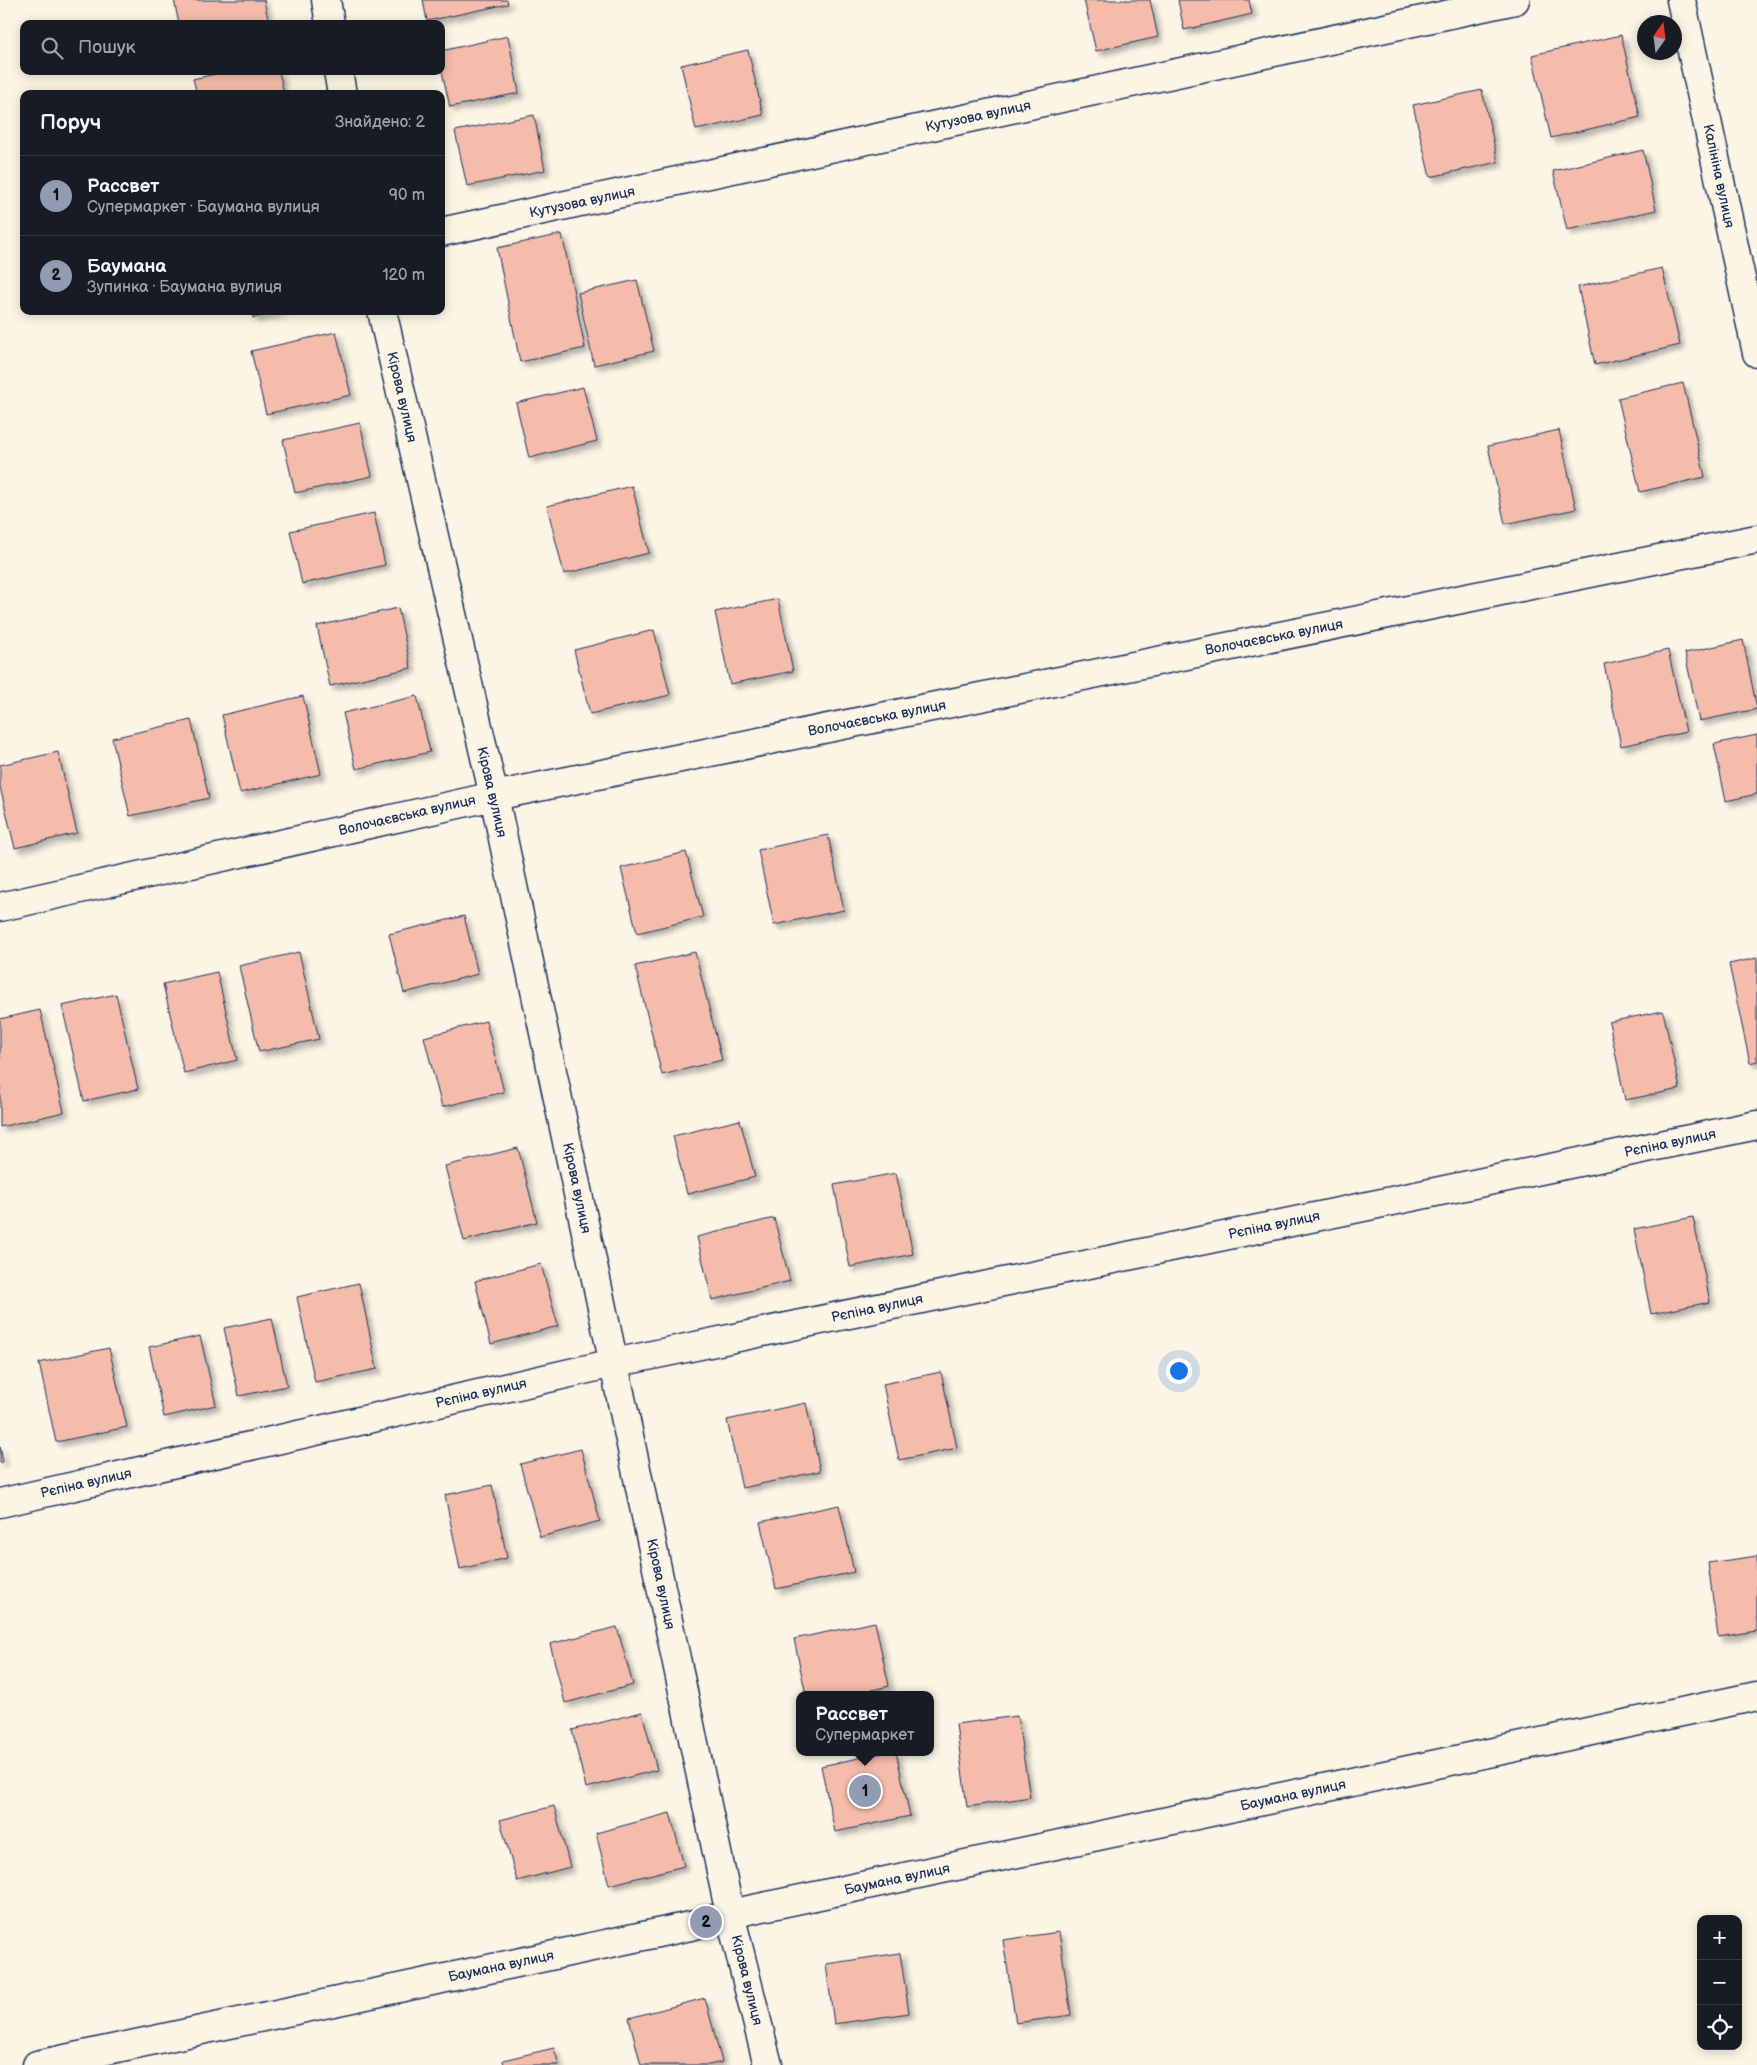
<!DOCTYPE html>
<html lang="uk">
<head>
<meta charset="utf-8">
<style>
	body { margin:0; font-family:"Balsamiq Sans",sans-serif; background:#242831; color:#f1f3f6 }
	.controls { position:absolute; right:15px; bottom:15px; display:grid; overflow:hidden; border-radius:10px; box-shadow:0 2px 12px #0003 }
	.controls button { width:45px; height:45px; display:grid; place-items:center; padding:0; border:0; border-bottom:1px solid #363941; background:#171b24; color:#f1f3f6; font:25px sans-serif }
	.compass { position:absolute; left:1637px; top:15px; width:45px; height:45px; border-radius:50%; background:#171b24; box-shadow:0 2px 12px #0003; rotate:14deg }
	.you { position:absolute; left:1178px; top:1370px; width:18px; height:18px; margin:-12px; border:4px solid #fff; border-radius:50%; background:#1a73e8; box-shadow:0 0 0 8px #1a73e833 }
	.badge { display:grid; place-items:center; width:32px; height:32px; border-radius:50%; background:#919bb2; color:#111; font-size:16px; font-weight:700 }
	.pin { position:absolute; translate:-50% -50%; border:2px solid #fff; box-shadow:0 1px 5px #0006 }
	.popup { position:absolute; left:796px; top:1691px; width:138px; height:65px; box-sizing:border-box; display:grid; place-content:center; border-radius:10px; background:#171b24; filter:drop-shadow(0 1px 4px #0005); font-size:16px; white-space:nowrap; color:#9ea1a6 }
	.popup b { font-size:19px; color:#f1f3f6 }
	.popup::after { content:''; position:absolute; left:50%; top:100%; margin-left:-10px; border:10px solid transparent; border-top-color:#171b24 }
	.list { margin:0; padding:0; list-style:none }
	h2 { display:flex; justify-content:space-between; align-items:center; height:65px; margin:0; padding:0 20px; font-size:21px }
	h2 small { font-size:16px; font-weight:400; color:#9ea1a6 }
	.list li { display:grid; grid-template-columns:32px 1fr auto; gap:15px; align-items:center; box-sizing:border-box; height:80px; padding:0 20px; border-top:1px solid #363941 }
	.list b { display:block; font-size:19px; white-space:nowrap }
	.list p { margin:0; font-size:16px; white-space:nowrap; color:#9ea1a6 }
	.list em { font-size:16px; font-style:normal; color:#9ea1a6 }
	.icon { flex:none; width:28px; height:28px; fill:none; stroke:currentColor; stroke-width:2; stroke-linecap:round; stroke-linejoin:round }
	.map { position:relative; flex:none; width:1757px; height:2065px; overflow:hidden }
	.search { position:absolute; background:#171b24; box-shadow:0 2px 12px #0003; left:20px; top:20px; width:425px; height:55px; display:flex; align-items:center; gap:12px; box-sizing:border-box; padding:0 18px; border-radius:10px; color:#9ea1a6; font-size:19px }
	.panel { position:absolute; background:#171b24; box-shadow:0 2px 12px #0003; left:20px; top:90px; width:425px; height:225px; border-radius:10px }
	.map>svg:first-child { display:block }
	.building { fill:#f5bcab; stroke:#1b2f5e; filter:url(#shadow) }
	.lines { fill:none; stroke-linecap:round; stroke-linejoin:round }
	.street-casing { stroke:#1b2f5e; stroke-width:31 }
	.secondary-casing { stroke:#1b2f5e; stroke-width:31 }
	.street { stroke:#fcf5e5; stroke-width:28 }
	.secondary { stroke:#fcf5e5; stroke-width:28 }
	.labels { text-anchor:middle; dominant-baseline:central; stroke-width:4; stroke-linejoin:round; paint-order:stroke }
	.street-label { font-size:14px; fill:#1b2f5e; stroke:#fcf5e5 }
</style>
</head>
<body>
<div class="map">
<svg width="1757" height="2065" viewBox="0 0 1757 2065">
	<defs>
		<filter id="shadow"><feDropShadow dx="4.5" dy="4.5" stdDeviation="2.5" flood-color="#0004"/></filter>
	</defs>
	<rect width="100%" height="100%" fill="#fcf5e5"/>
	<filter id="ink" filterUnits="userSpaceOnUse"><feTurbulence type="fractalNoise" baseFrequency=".02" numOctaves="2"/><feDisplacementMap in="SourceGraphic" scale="10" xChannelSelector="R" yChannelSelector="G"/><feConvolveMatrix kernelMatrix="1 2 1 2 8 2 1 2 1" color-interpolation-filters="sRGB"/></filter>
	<g filter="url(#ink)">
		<path class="building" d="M 174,0 L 264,0 L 269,24 L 179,24 Z
			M 423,0 L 507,0 L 508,4 L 427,21 Z
			M 1084,0 L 1150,0 L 1158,37 L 1096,51 Z
			M 1178,0 L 1249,0 L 1252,14 L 1184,30 Z
			M 1621,35 L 1640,117 L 1551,138 L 1532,55 Z
			M 508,36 L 519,93 L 450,107 L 441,67 L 441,51 Z
			M 748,50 L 763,115 L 696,130 L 681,65 Z
			M 228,71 L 279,71 L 284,94 L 197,94 L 193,79 Z
			M 1482,90 L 1498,162 L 1430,177 L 1413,105 Z
			M 534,115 L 545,170 L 467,186 L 455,131 Z
			M 1643,150 L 1656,210 L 1567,230 L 1553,171 Z
			M 562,234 L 585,348 L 520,362 L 497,248 Z
			M 1662,268 L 1680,345 L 1595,365 L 1578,287 Z
			M 637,280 L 654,351 L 594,365 L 578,293 Z
			M 252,311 L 284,311 L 253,318 Z
			M 336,332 L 351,395 L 266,414 L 251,351 Z
			M 1683,383 L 1705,477 L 1640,492 L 1618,398 Z
			M 583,387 L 597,441 L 529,458 L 516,403 Z
			M 360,423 L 372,476 L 295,493 L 283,440 Z
			M 1559,430 L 1576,509 L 1505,524 L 1488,446 Z
			M 632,486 L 649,553 L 564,574 L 547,506 Z
			M 374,513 L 385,565 L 302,584 L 290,531 Z
			M 778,599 L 793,671 L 730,684 L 715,612 Z
			M 398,608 L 411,668 L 330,686 L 317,626 Z
			M 654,630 L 670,695 L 590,714 L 574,650 Z
			M 1743,640 L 1757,709 L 1699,721 L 1685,653 Z
			M 1668,650 L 1686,732 L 1621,746 L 1604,664 Z
			M 303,696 L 321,774 L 240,793 L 222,715 Z
			M 417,696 L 430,752 L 356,769 L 343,713 Z
			M 191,720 L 209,798 L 130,816 L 112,738 Z
			M 1757,735 L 1757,794 L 1726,801 L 1714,744 Z
			M 58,752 L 77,833 L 15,848 L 0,787 L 0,765 Z
			M 828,835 L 844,910 L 774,925 L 758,850 Z
			M 686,852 L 703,917 L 637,933 L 621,868 Z
			M 464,916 L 478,974 L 404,993 L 389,934 Z
			M 299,952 L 319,1039 L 259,1052 L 239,966 Z
			M 695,952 L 722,1060 L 662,1075 L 635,966 Z
			M 1757,958 L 1757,1061 L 1750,1063 L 1729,964 Z
			M 217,972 L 237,1060 L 184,1073 L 163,984 Z
			M 116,994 L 138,1089 L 84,1101 L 62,1006 Z
			M 40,1010 L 64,1112 L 0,1127 L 0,1019 Z
			M 1663,1011 L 1680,1089 L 1625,1100 L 1609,1022 Z
			M 486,1021 L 504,1092 L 442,1107 L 424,1037 Z
			M 740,1120 L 755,1177 L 687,1194 L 673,1136 Z
			M 518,1148 L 537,1222 L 464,1241 L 445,1166 Z
			M 896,1173 L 913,1254 L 850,1267 L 834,1185 Z
			M 1693,1217 L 1710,1302 L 1651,1314 L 1634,1229 Z
			M 774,1218 L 790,1281 L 712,1300 L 697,1237 Z
			M 541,1264 L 558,1326 L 491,1344 L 475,1281 Z
			M 359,1283 L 377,1369 L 315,1382 L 297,1297 Z
			M 272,1318 L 287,1386 L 239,1396 L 224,1328 Z
			M 200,1336 L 216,1405 L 164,1417 L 149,1347 Z
			M 109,1348 L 127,1427 L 56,1442 L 39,1363 Z
			M 941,1372 L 957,1448 L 899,1460 L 883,1384 Z
			M 806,1403 L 820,1471 L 742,1488 L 727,1420 Z
			M 0,1446 L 3,1462 L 0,1463 Z
			M 581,1449 L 600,1521 L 540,1537 L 520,1464 Z
			M 492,1485 L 507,1558 L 460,1569 L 445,1495 Z
			M 839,1505 L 854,1572 L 776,1589 L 760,1522 Z
			M 1757,1556 L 1757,1631 L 1718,1637 L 1708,1563 Z
			M 875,1622 L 889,1686 L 851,1695 L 806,1695 L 794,1639 Z
			M 617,1627 L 633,1685 L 565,1703 L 550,1644 Z
			M 642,1712 L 657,1770 L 586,1788 L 572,1730 Z
			M 1017,1716 L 1030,1797 L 967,1807 L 956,1724 Z
			M 887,1752 L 896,1752 L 910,1816 L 835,1832 L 821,1766 Z
			M 554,1806 L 570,1867 L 517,1881 L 500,1820 Z
			M 670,1813 L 684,1866 L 609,1885 L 596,1833 Z
			M 1059,1932 L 1071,2015 L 1016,2023 L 1003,1940 Z
			M 900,1953 L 909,2013 L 834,2024 L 826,1964 Z
			M 705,1998 L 722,2062 L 709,2065 L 641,2065 L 629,2018 Z
			M 554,2048 L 559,2065 L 504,2065 L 503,2060 Z"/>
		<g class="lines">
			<defs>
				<path id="street" d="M 1681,0 L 1757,353
					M 441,232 L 1515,0
					M 0,907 L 494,796 L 1757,539
					M 0,1503 L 614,1363 L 1757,1125
					M 37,2065 L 695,1925 L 730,1914 L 1757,1696"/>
				<path id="secondary" d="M 326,0 L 330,24
					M 338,71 L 342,94
					M 382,311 L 494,796 L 730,1914 L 768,2065"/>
			</defs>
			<use href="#street" class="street-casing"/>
			<use href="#secondary" class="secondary-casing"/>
			<use href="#street" class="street"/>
			<use href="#secondary" class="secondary"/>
		</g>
	</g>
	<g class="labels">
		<g class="street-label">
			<text transform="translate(978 116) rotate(-12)">Кутузова вулиця</text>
			<text transform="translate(1719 176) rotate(78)">Калініна вулиця</text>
			<text transform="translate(582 202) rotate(-12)">Кутузова вулиця</text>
			<text transform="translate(402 397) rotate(77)">Кірова вулиця</text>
			<text transform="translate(1274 637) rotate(-11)">Волочаєвська вулиця</text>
			<text transform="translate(877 718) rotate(-11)">Волочаєвська вулиця</text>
			<text transform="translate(492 792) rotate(77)">Кірова вулиця</text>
			<text transform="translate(407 815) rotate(-13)">Волочаєвська вулиця</text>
			<text transform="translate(1670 1143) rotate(-12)">Рєпіна вулиця</text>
			<text transform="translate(577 1188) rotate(78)">Кірова вулиця</text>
			<text transform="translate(1274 1225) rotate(-12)">Рєпіна вулиця</text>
			<text transform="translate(877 1308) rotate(-12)">Рєпіна вулиця</text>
			<text transform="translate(481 1393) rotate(-13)">Рєпіна вулиця</text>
			<text transform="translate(86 1483) rotate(-13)">Рєпіна вулиця</text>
			<text transform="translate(661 1584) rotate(78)">Кірова вулиця</text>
			<text transform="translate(1293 1795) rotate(-12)">Баумана вулиця</text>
			<text transform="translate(897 1879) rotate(-12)">Баумана вулиця</text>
			<text transform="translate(501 1966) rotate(-12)">Баумана вулиця</text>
			<text transform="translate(747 1980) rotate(76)">Кірова вулиця</text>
		</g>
	</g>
</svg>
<div class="controls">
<button>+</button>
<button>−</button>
<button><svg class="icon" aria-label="locate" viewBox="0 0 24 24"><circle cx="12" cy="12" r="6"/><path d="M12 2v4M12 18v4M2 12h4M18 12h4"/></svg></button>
</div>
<svg class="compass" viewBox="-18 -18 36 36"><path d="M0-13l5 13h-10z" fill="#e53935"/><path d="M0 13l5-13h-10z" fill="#9ea1a6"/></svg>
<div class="you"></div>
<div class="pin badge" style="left:865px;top:1791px">1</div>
<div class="popup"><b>Рассвет</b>Супермаркет</div>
<div class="pin badge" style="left:706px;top:1922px">2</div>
<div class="search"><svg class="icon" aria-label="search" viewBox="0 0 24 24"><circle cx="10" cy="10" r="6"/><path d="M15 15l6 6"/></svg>Пошук</div>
<section class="panel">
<h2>Поруч<small>Знайдено: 2</small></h2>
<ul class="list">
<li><span class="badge">1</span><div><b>Рассвет</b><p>Супермаркет · Баумана вулиця</p></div><em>90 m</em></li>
<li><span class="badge">2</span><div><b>Баумана</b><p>Зупинка · Баумана вулиця</p></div><em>120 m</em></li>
</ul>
</section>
</div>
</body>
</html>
